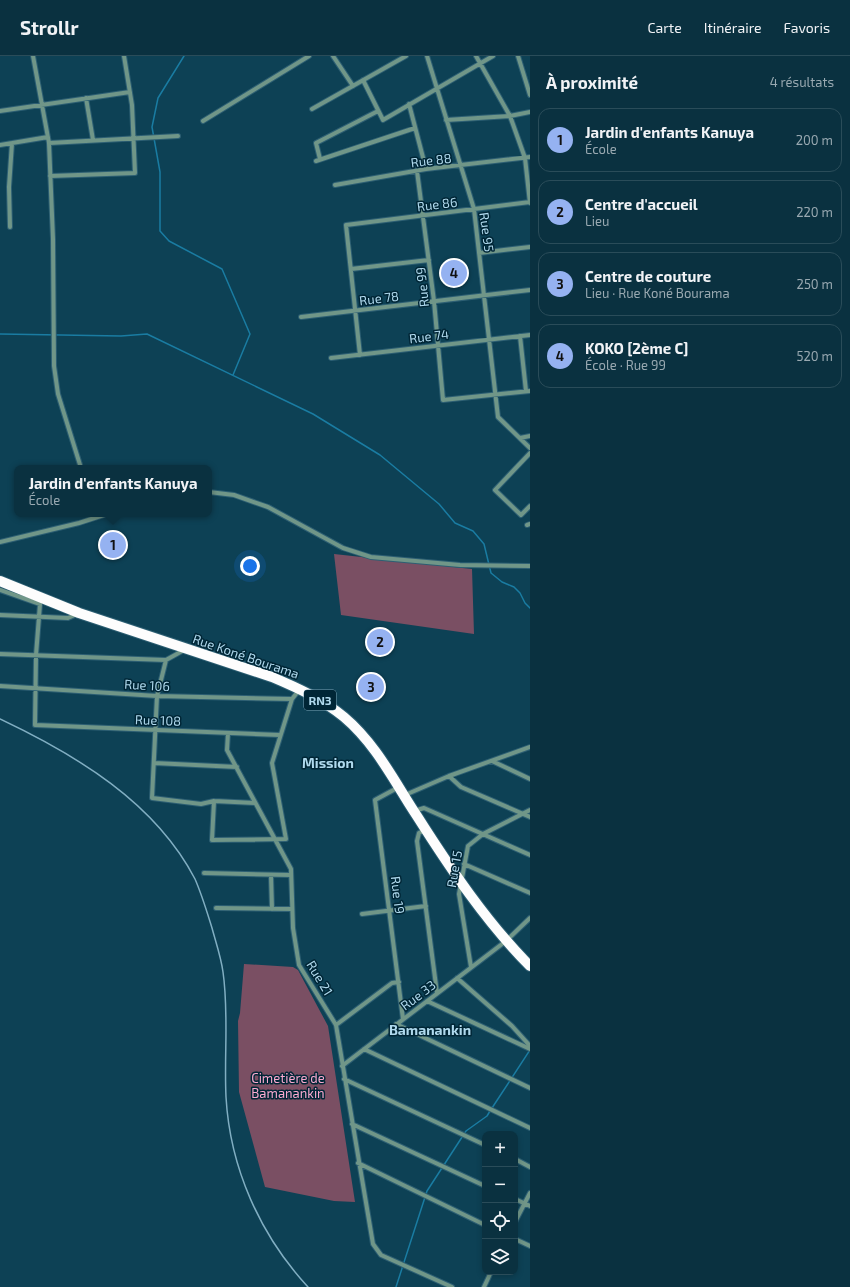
<!DOCTYPE html>
<html lang="fr">
<head>
<meta charset="utf-8">
<style>
	body { margin:0; font-family:"Exo 2",sans-serif; background:#183d4b; color:#f1f3f6 }
	.controls { position:absolute; right:12px; bottom:12px; display:grid; overflow:hidden; border-radius:8px; box-shadow:0 2px 6px #0003 }
	.controls button { width:36px; height:36px; display:grid; place-items:center; padding:0; border:0; border-bottom:1px solid #2a4c59; background:#0a3140; color:#f1f3f6; font:20px sans-serif }
	.you { position:absolute; left:250px; top:510px; width:14px; height:14px; margin:-10px; border:3px solid #fff; border-radius:50%; background:#1a73e8; box-shadow:0 0 0 6px #1a73e833 }
	.badge { display:grid; place-items:center; width:26px; height:26px; border-radius:50%; background:#95b2f1; color:#111; font-size:13px; font-weight:700 }
	.pin { position:absolute; translate:-50% -50%; border:2px solid #fff; box-shadow:0 1px 4px #0006 }
	.popup { position:absolute; left:14px; top:409px; width:198px; height:52px; box-sizing:border-box; display:grid; place-content:center; border-radius:8px; background:#0a3140; filter:drop-shadow(0 1px 3px #0005); font-size:13px; white-space:nowrap; color:#99a9b1 }
	.popup b { font-size:15px; color:#f1f3f6 }
	.popup::after { content:''; position:absolute; left:50%; top:100%; margin-left:-8px; border:8px solid transparent; border-top-color:#0a3140 }
	.list { margin:0; padding:0; list-style:none }
	h2 { display:flex; justify-content:space-between; align-items:center; height:52px; margin:0; padding:0 16px; font-size:17px }
	h2 small { font-size:13px; font-weight:400; color:#99a9b1 }
	.list li { display:grid; grid-template-columns:26px 1fr auto; gap:12px; align-items:center; box-sizing:border-box; height:64px; margin:0 8px 8px; padding:0 8px; border:1px solid #2a4c59; border-radius:12px }
	.list b { display:block; font-size:15px; white-space:nowrap }
	.list p { margin:0; font-size:13px; white-space:nowrap; color:#99a9b1 }
	.list em { font-size:13px; font-style:normal; color:#99a9b1 }
	.icon { flex:none; width:22px; height:22px; fill:none; stroke:currentColor; stroke-width:2; stroke-linecap:round; stroke-linejoin:round }
	.map { position:relative; flex:none; width:530px; height:1231px; overflow:hidden }
	header { display:flex; align-items:center; gap:24px; box-sizing:border-box; height:56px; padding:0 20px; background:#0a3140; border-bottom:1px solid #2a4c59 }
	header strong { font-size:19px }
	nav { display:flex; gap:22px; margin-inline-start:auto; font-size:14px }
	main { display:flex }
	aside { flex:1; background:#0a3140 }
	.map>svg:first-child { display:block }
	.green { fill:#7a4f63 }
	.lines { fill:none; stroke-linecap:round; stroke-linejoin:round }
	.stream { stroke:#1a7ca2; stroke-width:1.5 }
	.street-casing { stroke:#2d5f73; stroke-width:6 }
	.highway-casing { stroke:#2d5f73; stroke-width:12 }
	.street { stroke:#709688; stroke-width:4 }
	.highway { stroke:#fdfdfd; stroke-width:10 }
	.rail { stroke:#81aec2; stroke-width:1.5 }
	.labels { text-anchor:middle; dominant-baseline:central; stroke-width:3; stroke-linejoin:round; paint-order:stroke }
	.shield { fill:#002636; stroke:#7aa3b6; stroke-width:1 }
	.shield-label { font-size:12px; font-weight:bold; fill:#afd9ed }
	.street-label { font-size:13px; fill:#afd9ed; stroke:#002636 }
	.park-label { font-size:13px; fill:#fbaad0; stroke:#002636 }
	.neighbourhood-label { font-size:14px; font-weight:bold; fill:#afd9ed; stroke:#002636 }
</style>
</head>
<body>
<header>
<strong>Strollr</strong>
<nav><a>Carte</a><a>Itinéraire</a><a>Favoris</a></nav>
</header>
<main>
<div class="map">
<svg width="530" height="1231" viewBox="0 0 530 1231">
	<rect width="100%" height="100%" fill="#0d4155"/>
	<path class="green" d="M 334,498 L 472,513 L 474,578 L 341,559 Z
		M 244,908 L 293,911 L 298,914 L 328,970 L 355,1146 L 334,1145 L 265,1131 L 239,1036 L 238,965 L 240,957 Z"/>
	<g class="lines">
		<path class="stream" d="M 184,0 L 158,42 L 152,71 L 160,116 L 160,175 L 169,185 L 222,213 L 250,278 L 233,319
			M 0,278 L 121,280 L 147,278 L 313,358 L 380,399 L 439,448 L 455,467 L 473,475 L 484,488 L 491,517 L 502,526 L 514,531 L 520,537 L 525,547 L 530,552
			M 492,1052 L 530,994
			M 396,1231 L 427,1135 L 466,1075 L 487,1060 L 490,1055"/>
		<defs>
			<path id="street" d="M 33,0 L 49,87 L 53,183 L 54,310 L 58,338 L 81,412
				M 333,0 L 353,30
				M 427,0 L 474,153 L 498,361 L 530,392
				M 476,0 L 510,60 L 525,102 L 530,147
				M 518,0 L 530,39
				M 363,24 L 383,64 L 493,0
				M 86,42 L 93,84
				M 409,48 L 426,113
				M 312,53 L 406,0
				M 0,55 L 130,36
				M 446,64 L 510,60 L 530,56
				M 203,65 L 309,0
				M 49,87 L 178,80
				M 0,89 L 48,81
				M 320,103 L 316,87 L 378,55
				M 316,105 L 415,72
				M 417,115 L 434,245 L 443,344 L 530,335
				M 50,120 L 135,117 L 132,49 L 124,0
				M 335,129 L 426,113 L 530,101
				M 10,171 L 9,131 L 12,87
				M 479,197 L 530,191
				M 351,213 L 429,204
				M 301,261 L 530,234
				M 520,280 L 526,335
				M 360,299 L 346,169 L 530,146
				M 331,302 L 530,279
				M 520,382 L 530,380
				M 530,397 L 495,434 L 521,459 L 530,450
				M 209,436 L 234,439 L 268,451 L 343,492 L 371,501 L 460,509 L 530,510
				M 527,469 L 530,468
				M 0,486 L 79,467 L 107,458
				M 0,534 L 40,548 L 36,599 L 35,669 L 280,679
				M 0,559 L 68,562 L 77,558
				M 0,598 L 166,604 L 184,594
				M 166,604 L 157,640 L 152,742 L 201,748 L 214,745 L 255,747
				M 0,630 L 157,640 L 292,643
				M 228,677 L 227,694 L 291,813 L 293,872 L 299,909 L 336,969 L 373,1188 L 381,1199 L 452,1231
				M 492,705 L 530,723
				M 154,707 L 237,711
				M 449,720 L 461,731 L 530,761
				M 399,731 L 375,744 L 403,963
				M 405,739 L 449,720 L 530,691
				M 214,745 L 212,784 L 286,783 L 272,707 L 292,643 L 300,633
				M 414,755 L 424,752 L 530,799
				M 425,774 L 419,777 L 417,785 L 437,937
				M 464,808 L 530,837
				M 204,817 L 291,819
				M 271,819 L 272,853
				M 216,852 L 292,853
				M 362,858 L 426,850
				M 471,911 L 459,838 L 468,790 L 483,778 L 530,754
				M 457,922 L 512,970 L 530,990
				M 427,945 L 530,993
				M 396,968 L 530,1032
				M 336,969 L 392,927 L 399,926
				M 364,993 L 530,1072
				M 342,1010 L 506,885 L 530,862
				M 344,1023 L 485,1089
				M 352,1068 L 485,1130
				M 515,1103 L 530,1111
				M 358,1107 L 485,1169
				M 515,1143 L 530,1150
				M 515,1166 L 530,1137
				M 515,1183 L 530,1190
				M 484,1231 L 491,1216"/>
			<path id="highway" d="M 0,525 L 79,557 L 272,621 C 298,632 322,643 344,661 C 376,688 394,725 417,760 C 450,812 487,867 530,910"/>
		</defs>
		<use href="#street" class="street-casing"/>
		<use href="#highway" class="highway-casing"/>
		<use href="#street" class="street"/>
		<use href="#highway" class="highway"/>
		<path class="rail" d="M 0,663 C 76,699 155,746 195,823 C 202,839 207,856 212,872 C 216,887 221,901 223,916 C 229,957 224,999 226,1041 C 230,1112 260,1179 308,1231"/>
	</g>
	<g class="labels">
		<rect class="shield" x="304" y="634" width="32" height="20" rx="3"/>
		<g class="shield-label">
			<text x="320" y="644">RN3</text>
		</g>
		<g class="street-label">
			<text transform="translate(431 104) rotate(-7)">Rue 88</text>
			<text transform="translate(437 148) rotate(-7)">Rue 86</text>
			<text transform="translate(487 176) rotate(82)">Rue 95</text>
			<text transform="translate(422 231) rotate(-96)">Rue 99</text>
			<text transform="translate(379 242) rotate(-7)">Rue 78</text>
			<text transform="translate(429 280) rotate(-7)">Rue 74</text>
			<text transform="translate(246 600) rotate(19)">Rue Koné Bourama</text>
			<text transform="translate(147 629) rotate(3)">Rue 106</text>
			<text transform="translate(158 664) rotate(2)">Rue 108</text>
			<text transform="translate(454 813) rotate(-80)">Rue 15</text>
			<text transform="translate(398 839) rotate(83)">Rue 19</text>
			<text transform="translate(320 922) rotate(59)">Rue 21</text>
			<text transform="translate(418 939) rotate(-37)">Rue 33</text>
		</g>
		<g class="park-label">
			<text x="288" y="1022">Cimetière de<tspan x="288" dy="15">Bamanankin</tspan></text>
		</g>
		<g class="neighbourhood-label">
			<text x="328" y="706">Mission</text>
			<text x="430" y="973">Bamanankin</text>
		</g>
	</g>
</svg>
<div class="controls">
<button>+</button>
<button>−</button>
<button><svg class="icon" aria-label="locate" viewBox="0 0 24 24"><circle cx="12" cy="12" r="6"/><path d="M12 2v4M12 18v4M2 12h4M18 12h4"/></svg></button>
<button><svg class="icon" aria-label="layers" viewBox="0 0 24 24"><path d="M12 4l9 5-9 5-9-5zM3 14l9 5 9-5"/></svg></button>
</div>
<div class="you"></div>
<div class="pin badge" style="left:113px;top:489px">1</div>
<div class="popup"><b>Jardin d'enfants Kanuya</b>École</div>
<div class="pin badge" style="left:380px;top:586px">2</div>
<div class="pin badge" style="left:371px;top:631px">3</div>
<div class="pin badge" style="left:454px;top:217px">4</div>
</div>
<aside>
<h2>À proximité<small>4 résultats</small></h2>
<ul class="list">
<li><span class="badge">1</span><div><b>Jardin d'enfants Kanuya</b><p>École</p></div><em>200 m</em></li>
<li><span class="badge">2</span><div><b>Centre d'accueil</b><p>Lieu</p></div><em>220 m</em></li>
<li><span class="badge">3</span><div><b>Centre de couture</b><p>Lieu · Rue Koné Bourama</p></div><em>250 m</em></li>
<li><span class="badge">4</span><div><b>KOKO [2ème C]</b><p>École · Rue 99</p></div><em>520 m</em></li>
</ul>
</aside>
</main>
</body>
</html>
